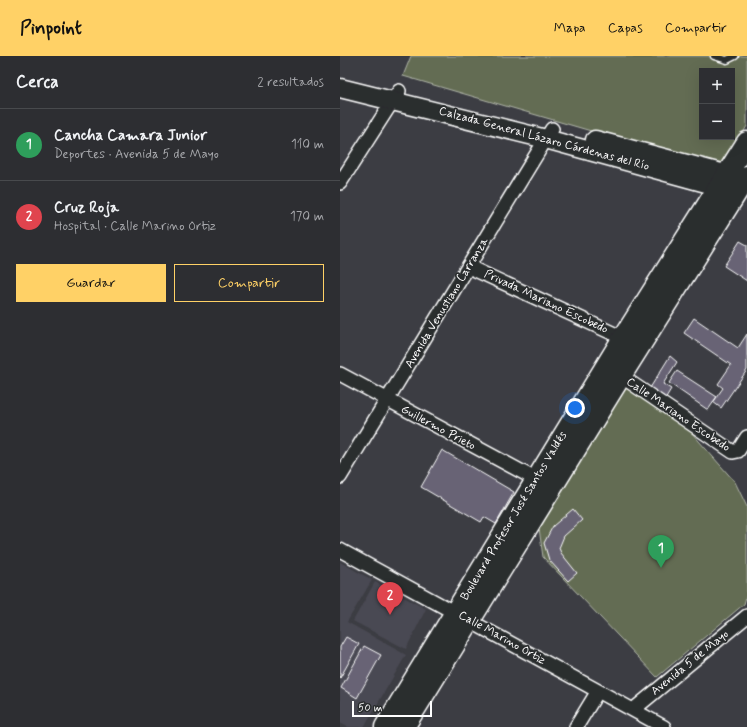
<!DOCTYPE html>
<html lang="es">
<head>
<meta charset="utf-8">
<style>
	body { margin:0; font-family:Mynerve,sans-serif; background:#35363a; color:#f1f3f6 }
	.controls { position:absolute; right:12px; top:12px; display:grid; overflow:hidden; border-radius:0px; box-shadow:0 4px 16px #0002 }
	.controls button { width:36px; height:36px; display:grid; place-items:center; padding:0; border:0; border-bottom:1px solid #484a4d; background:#2d2e32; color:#f1f3f6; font:20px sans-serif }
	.scale { position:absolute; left:12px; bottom:10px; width:80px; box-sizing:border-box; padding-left:4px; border:2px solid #fff; border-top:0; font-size:11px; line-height:14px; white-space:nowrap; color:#fff; -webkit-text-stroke:3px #2a2d2e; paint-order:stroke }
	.you { position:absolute; left:235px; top:352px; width:14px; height:14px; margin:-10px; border:3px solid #fff; border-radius:50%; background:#1a73e8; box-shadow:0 0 0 6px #1a73e833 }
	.badge { display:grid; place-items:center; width:26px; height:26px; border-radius:50%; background:#ffd166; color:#fff; font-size:13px; font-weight:700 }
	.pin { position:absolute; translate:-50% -33px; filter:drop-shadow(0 1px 2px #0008) }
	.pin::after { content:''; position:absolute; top:21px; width:14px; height:12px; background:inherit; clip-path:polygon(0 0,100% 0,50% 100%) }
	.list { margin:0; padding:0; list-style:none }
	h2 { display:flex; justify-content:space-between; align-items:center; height:52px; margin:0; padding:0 16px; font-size:17px }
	h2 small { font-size:13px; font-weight:400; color:#a7a8ac }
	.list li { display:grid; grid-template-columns:26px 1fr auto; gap:12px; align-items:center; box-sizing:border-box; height:72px; padding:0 16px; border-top:1px solid #484a4d }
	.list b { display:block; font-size:15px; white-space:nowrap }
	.list p { margin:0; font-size:13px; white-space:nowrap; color:#a7a8ac }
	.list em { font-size:13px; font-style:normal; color:#a7a8ac }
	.actions { display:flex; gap:8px; padding:12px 16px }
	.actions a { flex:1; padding:9px 0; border:1px solid #ffd166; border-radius:0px; text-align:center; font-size:14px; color:#ffd166 }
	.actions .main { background:#ffd166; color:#111 }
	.map { position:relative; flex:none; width:407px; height:671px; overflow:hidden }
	header { display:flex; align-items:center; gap:24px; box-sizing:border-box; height:56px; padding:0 20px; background:#ffd166; color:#111 }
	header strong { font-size:19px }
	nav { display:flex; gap:22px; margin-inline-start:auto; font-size:14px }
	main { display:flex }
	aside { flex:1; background:#2d2e32 }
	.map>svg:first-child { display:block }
	.built { fill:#494852 }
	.green { fill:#636c53; stroke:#b1b6a9; fill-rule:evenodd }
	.building { fill:#676375; stroke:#fff }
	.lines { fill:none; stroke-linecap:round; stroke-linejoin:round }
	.lane-casing { stroke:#fff; stroke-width:9 }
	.street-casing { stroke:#fff; stroke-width:16 }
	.secondary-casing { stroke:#fff; stroke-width:21 }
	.primary-casing { stroke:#fff; stroke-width:23 }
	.lane { stroke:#2a2d2e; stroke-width:6 }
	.street { stroke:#2a2d2e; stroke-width:13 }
	.secondary { stroke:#2a2d2e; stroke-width:18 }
	.primary { stroke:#2a2d2e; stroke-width:20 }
	.labels { text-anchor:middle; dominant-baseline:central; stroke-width:3.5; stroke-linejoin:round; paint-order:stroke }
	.street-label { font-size:12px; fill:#fff; stroke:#2a2d2e }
</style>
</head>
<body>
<header>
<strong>Pinpoint</strong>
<nav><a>Mapa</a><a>Capas</a><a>Compartir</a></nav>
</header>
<main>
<aside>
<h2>Cerca<small>2 resultados</small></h2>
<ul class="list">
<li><span class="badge" style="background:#2e9e5b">1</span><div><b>Cancha Camara Junior</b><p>Deportes · Avenida 5 de Mayo</p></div><em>110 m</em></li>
<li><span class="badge" style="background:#e0444e">2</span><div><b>Cruz Roja</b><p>Hospital · Calle Marino Ortiz</p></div><em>170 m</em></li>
</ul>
<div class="actions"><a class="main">Guardar</a><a>Compartir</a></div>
</aside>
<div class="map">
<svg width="407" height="671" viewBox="0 0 407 671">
	<rect width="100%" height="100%" fill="#3c3d43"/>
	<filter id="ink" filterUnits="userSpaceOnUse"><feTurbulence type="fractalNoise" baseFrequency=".025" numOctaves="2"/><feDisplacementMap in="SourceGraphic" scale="8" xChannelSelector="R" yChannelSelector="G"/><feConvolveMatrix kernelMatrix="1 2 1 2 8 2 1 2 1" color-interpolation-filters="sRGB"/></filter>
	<g filter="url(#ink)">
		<path class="built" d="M 0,506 L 32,524 L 7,566 L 66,599 L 24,671 L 8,671 L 0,667 Z
			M 35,526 L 86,553 L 66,593 L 13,565 Z"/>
		<path class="green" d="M 71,0 L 407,0 L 407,70 L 381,113 L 63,20 ZM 362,15 L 392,15 L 392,81 L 362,81 Z
			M 286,332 L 344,368 L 395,426 L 407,451 L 407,538 L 404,548 L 317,621 L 203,501 L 199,472 Z"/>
		<path class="building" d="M 400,185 L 407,189 L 407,225 L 384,210 Z
			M 354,262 L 398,292 L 407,278 L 407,314 L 381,352 L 373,346 L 383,332 L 378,328 L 391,309 L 344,277 Z
			M 330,300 L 337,306 L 323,328 L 331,333 L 325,343 L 310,332 Z
			M 337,315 L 377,341 L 368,354 L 329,327 Z
			M 102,394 L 174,436 L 156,468 L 144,461 L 141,466 L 81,431 Z
			M 233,453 L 242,464 L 224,480 L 219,492 L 221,497 L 237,517 L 228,525 L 209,504 L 204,487 L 213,470 Z
			M 6,581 L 19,588 L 0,622 L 0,591 Z
			M 24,590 L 41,599 L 17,642 L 1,632 Z"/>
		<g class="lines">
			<defs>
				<path id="lane" d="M 374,0 L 387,4 L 395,0"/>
				<path id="street" d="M 0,127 L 59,35
					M 129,211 L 283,282
					M 0,318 L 197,424
					M 281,320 L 393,396 L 398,395 L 407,381
					M 0,421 L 212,73
					M 0,494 L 324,671
					M 293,654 L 407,560
					M 236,671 L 258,635"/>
				<path id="secondary" d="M 0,32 L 206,83 L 392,134
					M 255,84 L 400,122"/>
				<path id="primary" d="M 45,671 L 283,282 L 407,86
					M 64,671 L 281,320 L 407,120"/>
			</defs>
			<use href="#lane" class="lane-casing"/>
			<use href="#street" class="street-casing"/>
			<use href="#secondary" class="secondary-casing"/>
			<use href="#primary" class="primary-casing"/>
			<use href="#lane" class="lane"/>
			<use href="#street" class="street"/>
			<use href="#secondary" class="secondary"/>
			<use href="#primary" class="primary"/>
		</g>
	</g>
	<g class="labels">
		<g class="street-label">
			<text transform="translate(204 83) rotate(15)">Calzada General Lázaro Cárdenas del Río</text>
			<text transform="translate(206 246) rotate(25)">Privada Mariano Escobedo</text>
			<text transform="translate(107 247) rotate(-59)">Avenida Venustiano Carranza</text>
			<text transform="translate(338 359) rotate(34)">Calle Mariano Escobedo</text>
			<text transform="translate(98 372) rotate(28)">Guillermo Prieto</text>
			<text transform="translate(174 460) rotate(-59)">Boulevard Profesor José Santos Valdés</text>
			<text transform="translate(162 582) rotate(29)">Calle Marino Ortiz</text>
			<text transform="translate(350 607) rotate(-39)">Avenida 5 de Mayo</text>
		</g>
	</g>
</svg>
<div class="controls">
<button>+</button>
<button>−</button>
</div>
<div class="scale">50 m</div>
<div class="you"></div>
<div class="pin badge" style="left:321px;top:512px;background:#2e9e5b">1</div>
<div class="pin badge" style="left:50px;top:559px;background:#e0444e">2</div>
</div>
</main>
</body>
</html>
